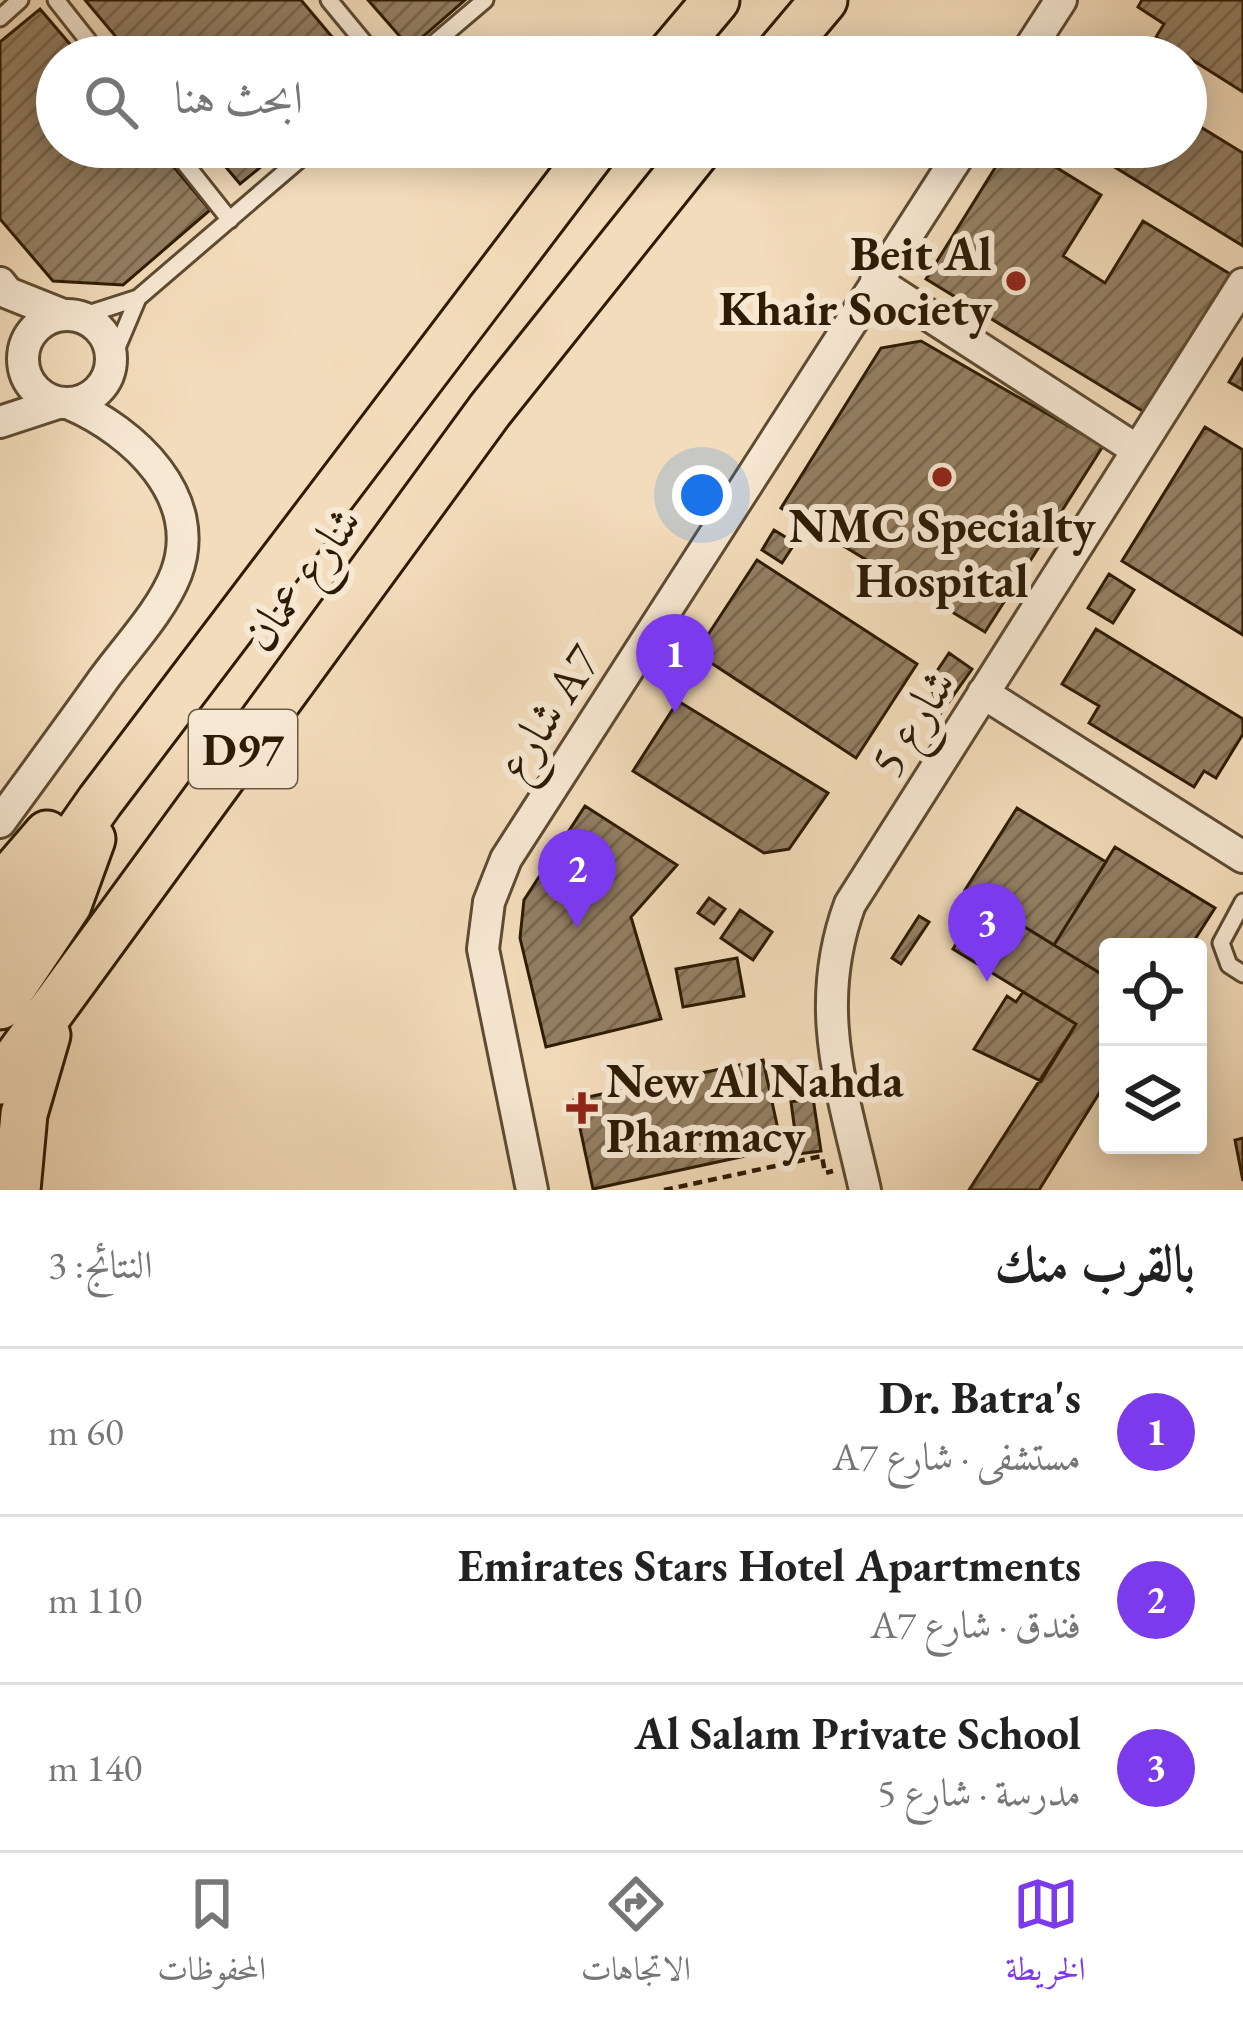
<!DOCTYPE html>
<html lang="ar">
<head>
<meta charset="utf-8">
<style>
	body { margin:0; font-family:"EB Garamond",Amiri,serif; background:#f2f2f2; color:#222; direction:rtl }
	.controls { position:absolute; right:36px; bottom:36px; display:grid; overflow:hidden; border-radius:12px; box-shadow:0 6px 30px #0003 }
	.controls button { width:108px; height:108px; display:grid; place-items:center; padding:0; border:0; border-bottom:3px solid #e0e0e0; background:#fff; color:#222; font:60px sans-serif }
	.you { position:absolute; left:702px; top:495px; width:42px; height:42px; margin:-30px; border:9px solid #fff; border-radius:50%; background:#1a73e8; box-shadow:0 0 0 18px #1a73e833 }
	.badge { display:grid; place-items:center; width:78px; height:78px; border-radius:50%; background:#7c3aed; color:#fff; font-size:39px; font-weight:700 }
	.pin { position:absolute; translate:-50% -99px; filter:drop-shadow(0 3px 6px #0008) }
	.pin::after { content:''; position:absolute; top:63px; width:42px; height:36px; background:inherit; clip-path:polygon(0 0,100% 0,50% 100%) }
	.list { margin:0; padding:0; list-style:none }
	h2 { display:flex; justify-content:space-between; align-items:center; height:156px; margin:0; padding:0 48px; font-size:51px }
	h2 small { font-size:39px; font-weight:400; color:#767676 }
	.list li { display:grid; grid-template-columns:78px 1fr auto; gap:36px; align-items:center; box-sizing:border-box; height:168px; padding:0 48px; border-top:3px solid #e0e0e0 }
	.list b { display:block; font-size:45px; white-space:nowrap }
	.list p { margin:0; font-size:39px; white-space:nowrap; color:#767676 }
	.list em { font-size:39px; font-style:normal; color:#767676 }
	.icon { flex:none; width:66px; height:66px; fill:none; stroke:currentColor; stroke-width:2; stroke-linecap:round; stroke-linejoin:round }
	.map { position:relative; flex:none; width:1243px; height:1190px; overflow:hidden; direction:ltr }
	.search { position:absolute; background:#fff; box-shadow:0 6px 30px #0003; left:36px; right:36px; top:36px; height:132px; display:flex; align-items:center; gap:30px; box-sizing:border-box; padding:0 42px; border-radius:66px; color:#767676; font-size:45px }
	.sheet { height:660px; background:#fff }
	nav { display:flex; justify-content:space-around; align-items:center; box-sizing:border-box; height:168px; border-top:3px solid #e0e0e0; background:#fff; font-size:33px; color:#767676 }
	nav a { display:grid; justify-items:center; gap:6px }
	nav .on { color:#7c3aed }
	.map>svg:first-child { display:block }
	.building { fill:url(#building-hatch); stroke:#2d1b04; stroke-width:3 }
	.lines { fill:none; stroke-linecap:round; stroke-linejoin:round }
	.service-casing { stroke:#5e4b32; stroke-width:21 }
	.minor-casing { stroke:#5e4b32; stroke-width:36 }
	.primary-casing { stroke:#2d1b04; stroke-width:51 }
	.path { stroke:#2d1b04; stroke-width:4.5; stroke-dasharray:9 6; stroke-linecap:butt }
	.service { stroke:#f7e8d3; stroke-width:15 }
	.minor { stroke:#f7e8d3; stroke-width:30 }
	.primary { stroke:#f3dcbb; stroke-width:45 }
	.poi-dot { fill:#8f2418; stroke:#f7e8d3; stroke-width:4.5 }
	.labels { text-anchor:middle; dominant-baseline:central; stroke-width:12; stroke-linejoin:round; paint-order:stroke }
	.shield { fill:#f7e8d3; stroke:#6a5842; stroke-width:3 }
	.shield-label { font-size:45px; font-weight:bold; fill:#2d1b04 }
	.poi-label { font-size:48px; font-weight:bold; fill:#2d1b04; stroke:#f7e8d3; text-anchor:end }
	.street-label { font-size:48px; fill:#2d1b04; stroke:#f7e8d3 }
</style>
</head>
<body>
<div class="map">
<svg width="1243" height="1190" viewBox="0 0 1243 1190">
	<defs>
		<pattern id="building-hatch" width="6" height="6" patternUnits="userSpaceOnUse" patternTransform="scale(3)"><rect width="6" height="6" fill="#947f63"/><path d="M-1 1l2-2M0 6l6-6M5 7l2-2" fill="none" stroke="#79674f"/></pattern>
	</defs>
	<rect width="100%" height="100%" fill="#f3dcbb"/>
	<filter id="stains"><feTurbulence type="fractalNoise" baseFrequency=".00167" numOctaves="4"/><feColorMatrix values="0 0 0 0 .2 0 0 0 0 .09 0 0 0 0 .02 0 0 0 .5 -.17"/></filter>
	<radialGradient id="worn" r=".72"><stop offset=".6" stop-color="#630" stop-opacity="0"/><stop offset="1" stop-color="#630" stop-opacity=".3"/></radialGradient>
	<path class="building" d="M 85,0 L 301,0 L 349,57 L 133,57 Z
		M 368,0 L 465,0 L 410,48 Z
		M 1142,0 L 1243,0 L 1243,92 L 1156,37 L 1164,24 L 1138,7 Z
		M 40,9 L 81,57 L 57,57 L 57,147 L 157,147 L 210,210 L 123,285 L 53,281 L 0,219 L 0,42 Z
		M 1186,118 L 1243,153 L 1243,246 L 1082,147 L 1186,147 Z
		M 209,147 L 285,147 L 240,184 Z
		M 1008,147 L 1023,147 L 1101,195 L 1063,256 L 1105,283 L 1143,221 L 1230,274 L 1144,412 L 926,279 Z
		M 921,341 L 1103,446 L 985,632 L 781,508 L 881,348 Z
		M 1243,359 L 1243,390 L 1229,382 Z
		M 1205,427 L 1243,450 L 1243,635 L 1122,561 Z
		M 774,530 L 795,543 L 782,563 L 762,550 Z
		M 757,560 L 917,664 L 856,758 L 696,653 Z
		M 1109,574 L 1134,590 L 1113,623 L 1088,608 Z
		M 1096,629 L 1243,719 L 1243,734 L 1216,778 L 1204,771 L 1194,787 L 1089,723 L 1099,706 L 1062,684 Z
		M 949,653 L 972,669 L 941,713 L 929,683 Z
		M 678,701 L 828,793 L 789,849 L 764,853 L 633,771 Z
		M 585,806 L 677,865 L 631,917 L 661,1019 L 546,1047 L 520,938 L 524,900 Z
		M 1017,808 L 1106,862 L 1054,945 L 965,890 Z
		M 1115,847 L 1215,908 L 1190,947 L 1108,947 L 1108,978 L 1054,945 Z
		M 709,898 L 725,909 L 714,924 L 698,913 Z
		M 982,901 L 1108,978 L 1108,1079 L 1039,1190 L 969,1190 L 1076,1024 L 953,949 Z
		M 740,910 L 772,932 L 753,960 L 721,938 Z
		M 919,916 L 929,922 L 901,964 L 892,958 Z
		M 737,958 L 744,996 L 683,1007 L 676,969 Z
		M 1023,992 L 1076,1024 L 1041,1081 L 974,1049 L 1007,996 L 1016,1002 Z
		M 763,1060 L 782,1148 L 593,1189 L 574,1100 Z
		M 813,1098 L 821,1151 L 798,1154 L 791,1102 Z
		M 1243,1138 L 1243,1181 L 1235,1140 Z"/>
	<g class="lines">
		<defs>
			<path id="service" d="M 56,0 L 101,57
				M 329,0 L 376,57
				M 0,18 L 20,0
				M 418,57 L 485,0
				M 172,147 L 230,220
				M 79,317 L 138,298
				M 111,362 L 138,298 L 314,147
				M 1243,902 L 1221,943 L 1229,965 L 1243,974"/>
			<path id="minor" d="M 1024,57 L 1061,0
				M 876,281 L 1137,450
				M 0,283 L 8,293 L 63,315
				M23 359a44 44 0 1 1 88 0a44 44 0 1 1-88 0Z
				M 0,422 L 58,403
				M 983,693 L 1243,857
				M 0,822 C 34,775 69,728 103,680 C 127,647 161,612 176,574 C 205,497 133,431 70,404
				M 532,1190 L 483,949 L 489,902 L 506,859 L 964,147
				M 865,1190 C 842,1088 812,1007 850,904 L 1243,284"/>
			<path id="primary" d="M 668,57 L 716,0
				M 776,57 L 824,0
				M 0,889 L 47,834
				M 0,944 L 100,801 L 596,147
				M 0,1006 L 68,905 L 92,839
				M 0,1081 L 490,410 L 700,147
				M 17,1190 L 24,1114 L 47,1035"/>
		</defs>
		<use href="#service" class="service-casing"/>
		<use href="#minor" class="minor-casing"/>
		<use href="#primary" class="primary-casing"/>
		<path class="path" d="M 664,1190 L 822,1156 L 825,1173 L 833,1171"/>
		<use href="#service" class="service"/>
		<use href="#minor" class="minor"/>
		<use href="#primary" class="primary"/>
	</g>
	<g class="poi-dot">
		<circle cx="1016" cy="281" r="12"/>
		<circle cx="942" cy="477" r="12"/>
		<path d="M576 1090h12v12h12v12h-12v12h-12v-12h-12v-12h12z"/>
	</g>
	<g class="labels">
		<rect class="shield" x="189" y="710" width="108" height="78" rx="9"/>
		<g class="shield-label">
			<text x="243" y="749">D97</text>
		</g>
		<g class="poi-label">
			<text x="992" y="253">Beit Al<tspan x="992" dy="55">Khair Society</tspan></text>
			<text x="942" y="525" text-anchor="middle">NMC Specialty<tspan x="942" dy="55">Hospital</tspan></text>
			<text x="606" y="1080" text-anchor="start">New Al Nahda<tspan x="606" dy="55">Pharmacy</tspan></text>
		</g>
		<g class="street-label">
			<text transform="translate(301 578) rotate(-54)">شارع عمان</text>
			<text transform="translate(547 712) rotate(-57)">شارع A7</text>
			<text transform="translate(912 722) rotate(-58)">شارع 5</text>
		</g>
	</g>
	<rect width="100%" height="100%" filter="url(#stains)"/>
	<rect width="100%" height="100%" fill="url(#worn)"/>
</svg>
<div class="controls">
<button><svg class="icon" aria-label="locate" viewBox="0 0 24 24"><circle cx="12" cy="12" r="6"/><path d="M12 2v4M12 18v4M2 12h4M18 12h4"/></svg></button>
<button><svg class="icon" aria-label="layers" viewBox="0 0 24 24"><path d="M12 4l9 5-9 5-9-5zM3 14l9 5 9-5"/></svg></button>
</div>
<div class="you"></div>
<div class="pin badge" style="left:675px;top:713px">1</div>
<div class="pin badge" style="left:577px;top:928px">2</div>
<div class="pin badge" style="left:987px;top:982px">3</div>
<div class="search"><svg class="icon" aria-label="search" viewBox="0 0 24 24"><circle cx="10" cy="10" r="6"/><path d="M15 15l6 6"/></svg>ابحث هنا</div>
</div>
<section class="sheet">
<h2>بالقرب منك<small>النتائج: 3</small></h2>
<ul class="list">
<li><span class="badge">1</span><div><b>Dr. Batra's</b><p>مستشفى · شارع A7</p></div><em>60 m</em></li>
<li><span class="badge">2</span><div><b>Emirates Stars Hotel Apartments</b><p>فندق · شارع A7</p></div><em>110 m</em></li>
<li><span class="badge">3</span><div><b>Al Salam Private School</b><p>مدرسة · شارع 5</p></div><em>140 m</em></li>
</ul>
</section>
<nav>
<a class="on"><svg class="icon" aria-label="map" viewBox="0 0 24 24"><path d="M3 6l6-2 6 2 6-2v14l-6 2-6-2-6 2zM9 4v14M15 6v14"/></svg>الخريطة</a>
<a><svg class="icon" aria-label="directions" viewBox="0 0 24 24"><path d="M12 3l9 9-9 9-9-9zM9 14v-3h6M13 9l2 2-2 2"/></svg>الاتجاهات</a>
<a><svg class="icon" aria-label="saved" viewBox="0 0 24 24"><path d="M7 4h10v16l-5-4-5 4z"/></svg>المحفوظات</a>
</nav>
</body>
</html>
